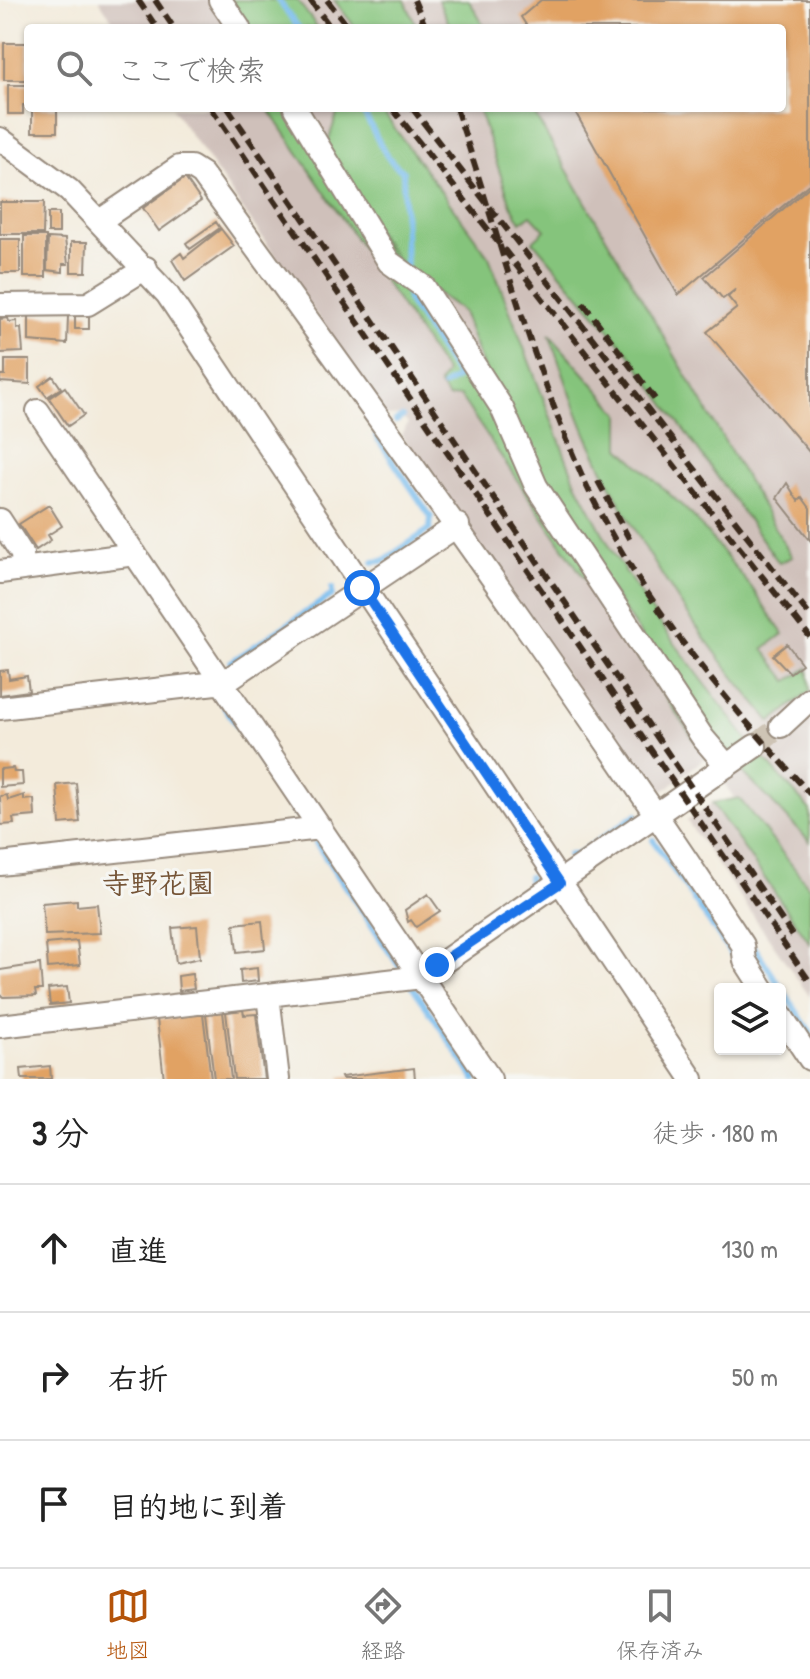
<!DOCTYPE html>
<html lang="ja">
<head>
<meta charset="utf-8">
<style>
	body { margin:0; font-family:"Patrick Hand","Klee One",sans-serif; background:#f2f2f2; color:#222 }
	.controls { position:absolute; right:24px; bottom:24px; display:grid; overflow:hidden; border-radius:8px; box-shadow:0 2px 6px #0004 }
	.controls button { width:72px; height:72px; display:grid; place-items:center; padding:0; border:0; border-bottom:2px solid #e0e0e0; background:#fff; color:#222; font:40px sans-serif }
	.stop { position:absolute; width:24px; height:24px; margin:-18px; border:6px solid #1a73e8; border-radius:50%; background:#fff }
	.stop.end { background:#1a73e8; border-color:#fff; box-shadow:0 2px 8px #0008 }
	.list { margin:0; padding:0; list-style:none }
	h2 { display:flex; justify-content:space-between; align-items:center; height:104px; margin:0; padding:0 32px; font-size:34px }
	h2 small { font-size:26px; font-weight:400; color:#767676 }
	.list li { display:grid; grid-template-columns:52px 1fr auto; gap:24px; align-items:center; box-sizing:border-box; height:128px; padding:0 32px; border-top:2px solid #e0e0e0 }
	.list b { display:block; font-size:30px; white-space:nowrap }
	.list em { font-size:26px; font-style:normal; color:#767676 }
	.icon { flex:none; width:44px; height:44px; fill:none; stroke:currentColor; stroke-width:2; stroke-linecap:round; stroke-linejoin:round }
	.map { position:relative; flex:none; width:810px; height:1079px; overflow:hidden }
	.search { position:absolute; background:#fff; box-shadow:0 2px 6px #0004; left:24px; right:24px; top:24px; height:88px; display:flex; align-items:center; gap:20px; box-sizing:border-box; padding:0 28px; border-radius:8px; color:#767676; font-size:30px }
	.sheet { height:488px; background:#fff }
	nav { display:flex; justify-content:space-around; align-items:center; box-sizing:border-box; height:112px; border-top:2px solid #e0e0e0; background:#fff; font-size:22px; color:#767676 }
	nav a { display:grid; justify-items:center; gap:4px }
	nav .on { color:#b45309 }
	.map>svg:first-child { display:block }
	.industrial { fill:#cfc0ba }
	.green { fill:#85c47c; stroke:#60774d; stroke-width:2 }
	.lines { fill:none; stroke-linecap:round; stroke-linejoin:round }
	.stream { stroke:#77bcee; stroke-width:6 }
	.building { fill:#e1a263 }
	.minor-tunnel { stroke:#cec4b5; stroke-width:22; stroke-dasharray:22 11; stroke-linecap:butt }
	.minor-casing { stroke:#978a7c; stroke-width:26 }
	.minor { stroke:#fff; stroke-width:22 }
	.rail { stroke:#3b2a1e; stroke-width:6; stroke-dasharray:12 6; stroke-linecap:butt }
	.route { stroke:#1a73e8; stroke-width:10 }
	.labels { text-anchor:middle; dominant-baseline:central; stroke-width:6; stroke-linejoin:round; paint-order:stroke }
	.quarter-label { font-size:28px; font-weight:bold; fill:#755436; stroke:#f6f6f2 }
</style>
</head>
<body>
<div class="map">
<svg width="810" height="1079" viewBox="0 0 810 1079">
	<rect width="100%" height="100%" fill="#f6f6f2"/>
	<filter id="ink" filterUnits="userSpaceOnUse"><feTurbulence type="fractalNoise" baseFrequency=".0125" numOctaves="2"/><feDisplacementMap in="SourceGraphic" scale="16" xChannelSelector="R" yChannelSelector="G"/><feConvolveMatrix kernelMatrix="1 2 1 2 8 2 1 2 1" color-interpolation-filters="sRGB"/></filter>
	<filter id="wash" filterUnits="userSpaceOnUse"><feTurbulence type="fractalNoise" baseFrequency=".006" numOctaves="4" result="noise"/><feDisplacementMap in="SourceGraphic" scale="32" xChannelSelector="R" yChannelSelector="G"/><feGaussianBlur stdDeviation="1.8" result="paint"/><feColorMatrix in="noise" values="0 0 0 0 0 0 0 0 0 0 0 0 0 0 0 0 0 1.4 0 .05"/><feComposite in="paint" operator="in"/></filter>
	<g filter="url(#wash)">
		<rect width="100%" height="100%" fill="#f3ebdb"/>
		<path class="industrial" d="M 99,0 L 810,0 L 810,909 L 706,757 L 665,790 L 648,793 L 401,435 L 408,424 L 400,415 L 387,416 L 172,108 L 782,108 L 782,28 L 118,28 Z
			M 712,803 L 810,943 L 810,997 L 687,821 Z"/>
		<path class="green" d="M 223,0 L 297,0 L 318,28 L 245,28 Z
			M 334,0 L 405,0 L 417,28 L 356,28 Z
			M 438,0 L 469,0 L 485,28 L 451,28 Z
			M 268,108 L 288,108 L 424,297 L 444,341 L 469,368 L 706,757 L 460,396 L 448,398 L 439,384 L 446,373 Z
			M 339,108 L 380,108 L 489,257 L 576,483 L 615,556 L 664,629 L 749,742 L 731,757 L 707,735 L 541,485 L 480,359 L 463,312 L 392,260 L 326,148 Z
			M 478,108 L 531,108 L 792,557 L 779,563 L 628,352 L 533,241 L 545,230 L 531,215 L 521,222 L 511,205 Z
			M 549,334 L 620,414 L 620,448 L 693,516 L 752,588 L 783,634 L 763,649 L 788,681 L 808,668 L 810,691 L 771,722 C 698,637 634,540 588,438 C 573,404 562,369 549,334 Z
			M 758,752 L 810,810 L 810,842 L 739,768 Z
			M 739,798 L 810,888 L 810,943 L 712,803 Z"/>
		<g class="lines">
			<path class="stream" d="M 278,0 L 299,28
				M 360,108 C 375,128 382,159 403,171 L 406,265
				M 406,283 L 408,300 L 458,377 L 444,386
				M 396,421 L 402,417
				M 373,562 L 383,561 L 430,529 L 431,517 L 376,436
				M 231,662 L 332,595 L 332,588
				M 219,698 L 297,815
				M 653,840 L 732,955
				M 316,843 L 399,966
				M 569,855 L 577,855 L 636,815
				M 755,948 L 810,1032
				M 419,955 L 429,957 L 529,888 L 529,877
				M 413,987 L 475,1079"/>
		</g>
		<g id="blocks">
			<path class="building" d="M 541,0 L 810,0 L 810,183 L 678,295 L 573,108 L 782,108 L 782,28 L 528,28 L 521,17 Z
				M 4,43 L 28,43 L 28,80 L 4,80 Z
				M 8,85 L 28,85 L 28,105 L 23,105 L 23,114 L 8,114 Z
				M 32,108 L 57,108 L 57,132 L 32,132 Z
				M 185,178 L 201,201 L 159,231 L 143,208 Z
				M 810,186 L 810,453 L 707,332 L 737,308 L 728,297 L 736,289 L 723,299 L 704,277 Z
				M 0,202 L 44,202 L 43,234 L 0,234 Z
				M 48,213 L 59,213 L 59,233 L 48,233 Z
				M 216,222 L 220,228 L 190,249 L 186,243 Z
				M 221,229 L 234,246 L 185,281 L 172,260 L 181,253 L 184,258 Z
				M 24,236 L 46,236 L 46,277 L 24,277 Z
				M 48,238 L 65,239 L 68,264 L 63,264 L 63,272 L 47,270 Z
				M 0,239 L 20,239 L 20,273 L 0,273 Z
				M 71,242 L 87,242 L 86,272 L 71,272 Z
				M 75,313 L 89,313 L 89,329 L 75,329 Z
				M 29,316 L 68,316 L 67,344 L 29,341 Z
				M 8,318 L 9,322 L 17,321 L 17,329 L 21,328 L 23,352 L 0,353 L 0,319 Z
				M 5,360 L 30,360 L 30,384 L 0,382 L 0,375 L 5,375 Z
				M 53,376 L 61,388 L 47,397 L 39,386 Z
				M 65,387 L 84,415 L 68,426 L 49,398 Z
				M 787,483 L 798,501 L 802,497 L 810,508 L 810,540 L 777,498 Z
				M 49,505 L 62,526 L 48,535 L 51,540 L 36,550 L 19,524 Z
				M 787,644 L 802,664 L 790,673 L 773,655 Z
				M 8,670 L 9,679 L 27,676 L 29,691 L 0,695 L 0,671 Z
				M 13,768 L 14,772 L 22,772 L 23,785 L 0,787 L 0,769 Z
				M 76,783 L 80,822 L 60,824 L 57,785 Z
				M 7,795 L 8,800 L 24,795 L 24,800 L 34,799 L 35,816 L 13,818 L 14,824 L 1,825 L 0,796 Z
				M 428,894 L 440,911 L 416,927 L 411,920 L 408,922 L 405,910 Z
				M 77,900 L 77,906 L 97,904 L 100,933 L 45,935 L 42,903 Z
				M 262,921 L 265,949 L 237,952 L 234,924 Z
				M 197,926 L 200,958 L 176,963 L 172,928 Z
				M 77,941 L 80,965 L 48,968 L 46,944 Z
				M 40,964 L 42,990 L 35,990 L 36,996 L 3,997 L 0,994 L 0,970 Z
				M 257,968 L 258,981 L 241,983 L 240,970 Z
				M 192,974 L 194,989 L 179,991 L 178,976 Z
				M 67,987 L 69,1003 L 50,1005 L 48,989 Z
				M 243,1010 L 244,1015 L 256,1014 L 264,1079 L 234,1079 L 226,1012 Z
				M 223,1012 L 231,1079 L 214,1079 L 206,1014 Z
				M 203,1014 L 211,1079 L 164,1079 L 157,1019 Z
				M 50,1066 L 51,1079 L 22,1079 L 21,1069 Z
				M 414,1068 L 415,1079 L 342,1079 L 341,1077 Z"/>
		</g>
	</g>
	<g filter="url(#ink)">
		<use href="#blocks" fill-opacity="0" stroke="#978a7c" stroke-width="2"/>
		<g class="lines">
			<path class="minor-tunnel" d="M 755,746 L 781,726"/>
			<defs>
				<path id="minor" d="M 220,0 L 239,28
					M 295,108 L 389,262 L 424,287 L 502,408 L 536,486 L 703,738 L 727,766
					M 0,139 L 69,190 L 167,294 L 692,1079
					M 101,220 L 179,167 L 191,167 L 202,174 C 387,428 570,683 743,945 L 745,961 L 763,989
					M 0,305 L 88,304 L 146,268
					M 38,411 L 490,1079
					M 0,520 L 22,554 L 23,569
					M 0,572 L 135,554
					M 0,708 L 224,682 L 458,525
					M 781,726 L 810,699
					M 0,864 L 321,828
					M 268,995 L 278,1079
					M 780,1014 L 810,1059
					M 0,1026 L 422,977 L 755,746"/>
			</defs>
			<use href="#minor" class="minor-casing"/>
			<use href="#minor" class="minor"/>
			<path class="rail" d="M 138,0 L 157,28
				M 155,0 L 174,28
				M 310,0 L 331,28
				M 327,0 L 349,28
				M 414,0 L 426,28
				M 211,108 L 810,982
				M 228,108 L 794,938
				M 392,108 L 810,637
				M 412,108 L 810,616
				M 456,108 C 496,226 527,349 577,464 C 630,589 720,694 810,794
				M 583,303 L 655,399
				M 598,481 L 632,544"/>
		</g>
	</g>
	<g class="lines" filter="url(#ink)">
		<path class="route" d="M 362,588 L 560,883 L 437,965"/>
	</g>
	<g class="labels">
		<g class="quarter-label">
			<text x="158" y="883">寺野花園</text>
		</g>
	</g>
</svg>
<div class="controls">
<button><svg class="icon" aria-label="layers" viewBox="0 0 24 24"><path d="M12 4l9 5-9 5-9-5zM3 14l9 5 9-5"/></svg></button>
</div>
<div class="stop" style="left:362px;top:588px"></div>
<div class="stop end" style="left:437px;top:965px"></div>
<div class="search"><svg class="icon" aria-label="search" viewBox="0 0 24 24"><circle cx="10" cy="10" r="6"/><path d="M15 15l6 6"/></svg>ここで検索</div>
</div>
<section class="sheet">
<h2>3 分<small>徒歩 · 180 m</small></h2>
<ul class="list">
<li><svg class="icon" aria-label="ahead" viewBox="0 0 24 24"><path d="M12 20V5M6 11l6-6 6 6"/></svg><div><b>直進</b></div><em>130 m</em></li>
<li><svg class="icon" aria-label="right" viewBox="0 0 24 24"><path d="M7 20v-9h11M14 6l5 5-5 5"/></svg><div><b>右折</b></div><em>50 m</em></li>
<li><svg class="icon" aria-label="arrive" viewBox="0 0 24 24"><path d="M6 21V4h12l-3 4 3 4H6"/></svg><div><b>目的地に到着</b></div></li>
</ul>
</section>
<nav>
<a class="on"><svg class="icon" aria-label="map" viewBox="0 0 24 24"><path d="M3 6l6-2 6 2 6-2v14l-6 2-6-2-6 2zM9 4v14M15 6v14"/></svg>地図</a>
<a><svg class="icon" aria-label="directions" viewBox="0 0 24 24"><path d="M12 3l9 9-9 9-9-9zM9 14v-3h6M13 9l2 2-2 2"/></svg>経路</a>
<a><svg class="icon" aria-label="saved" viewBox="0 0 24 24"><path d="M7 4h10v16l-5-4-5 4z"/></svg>保存済み</a>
</nav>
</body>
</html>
